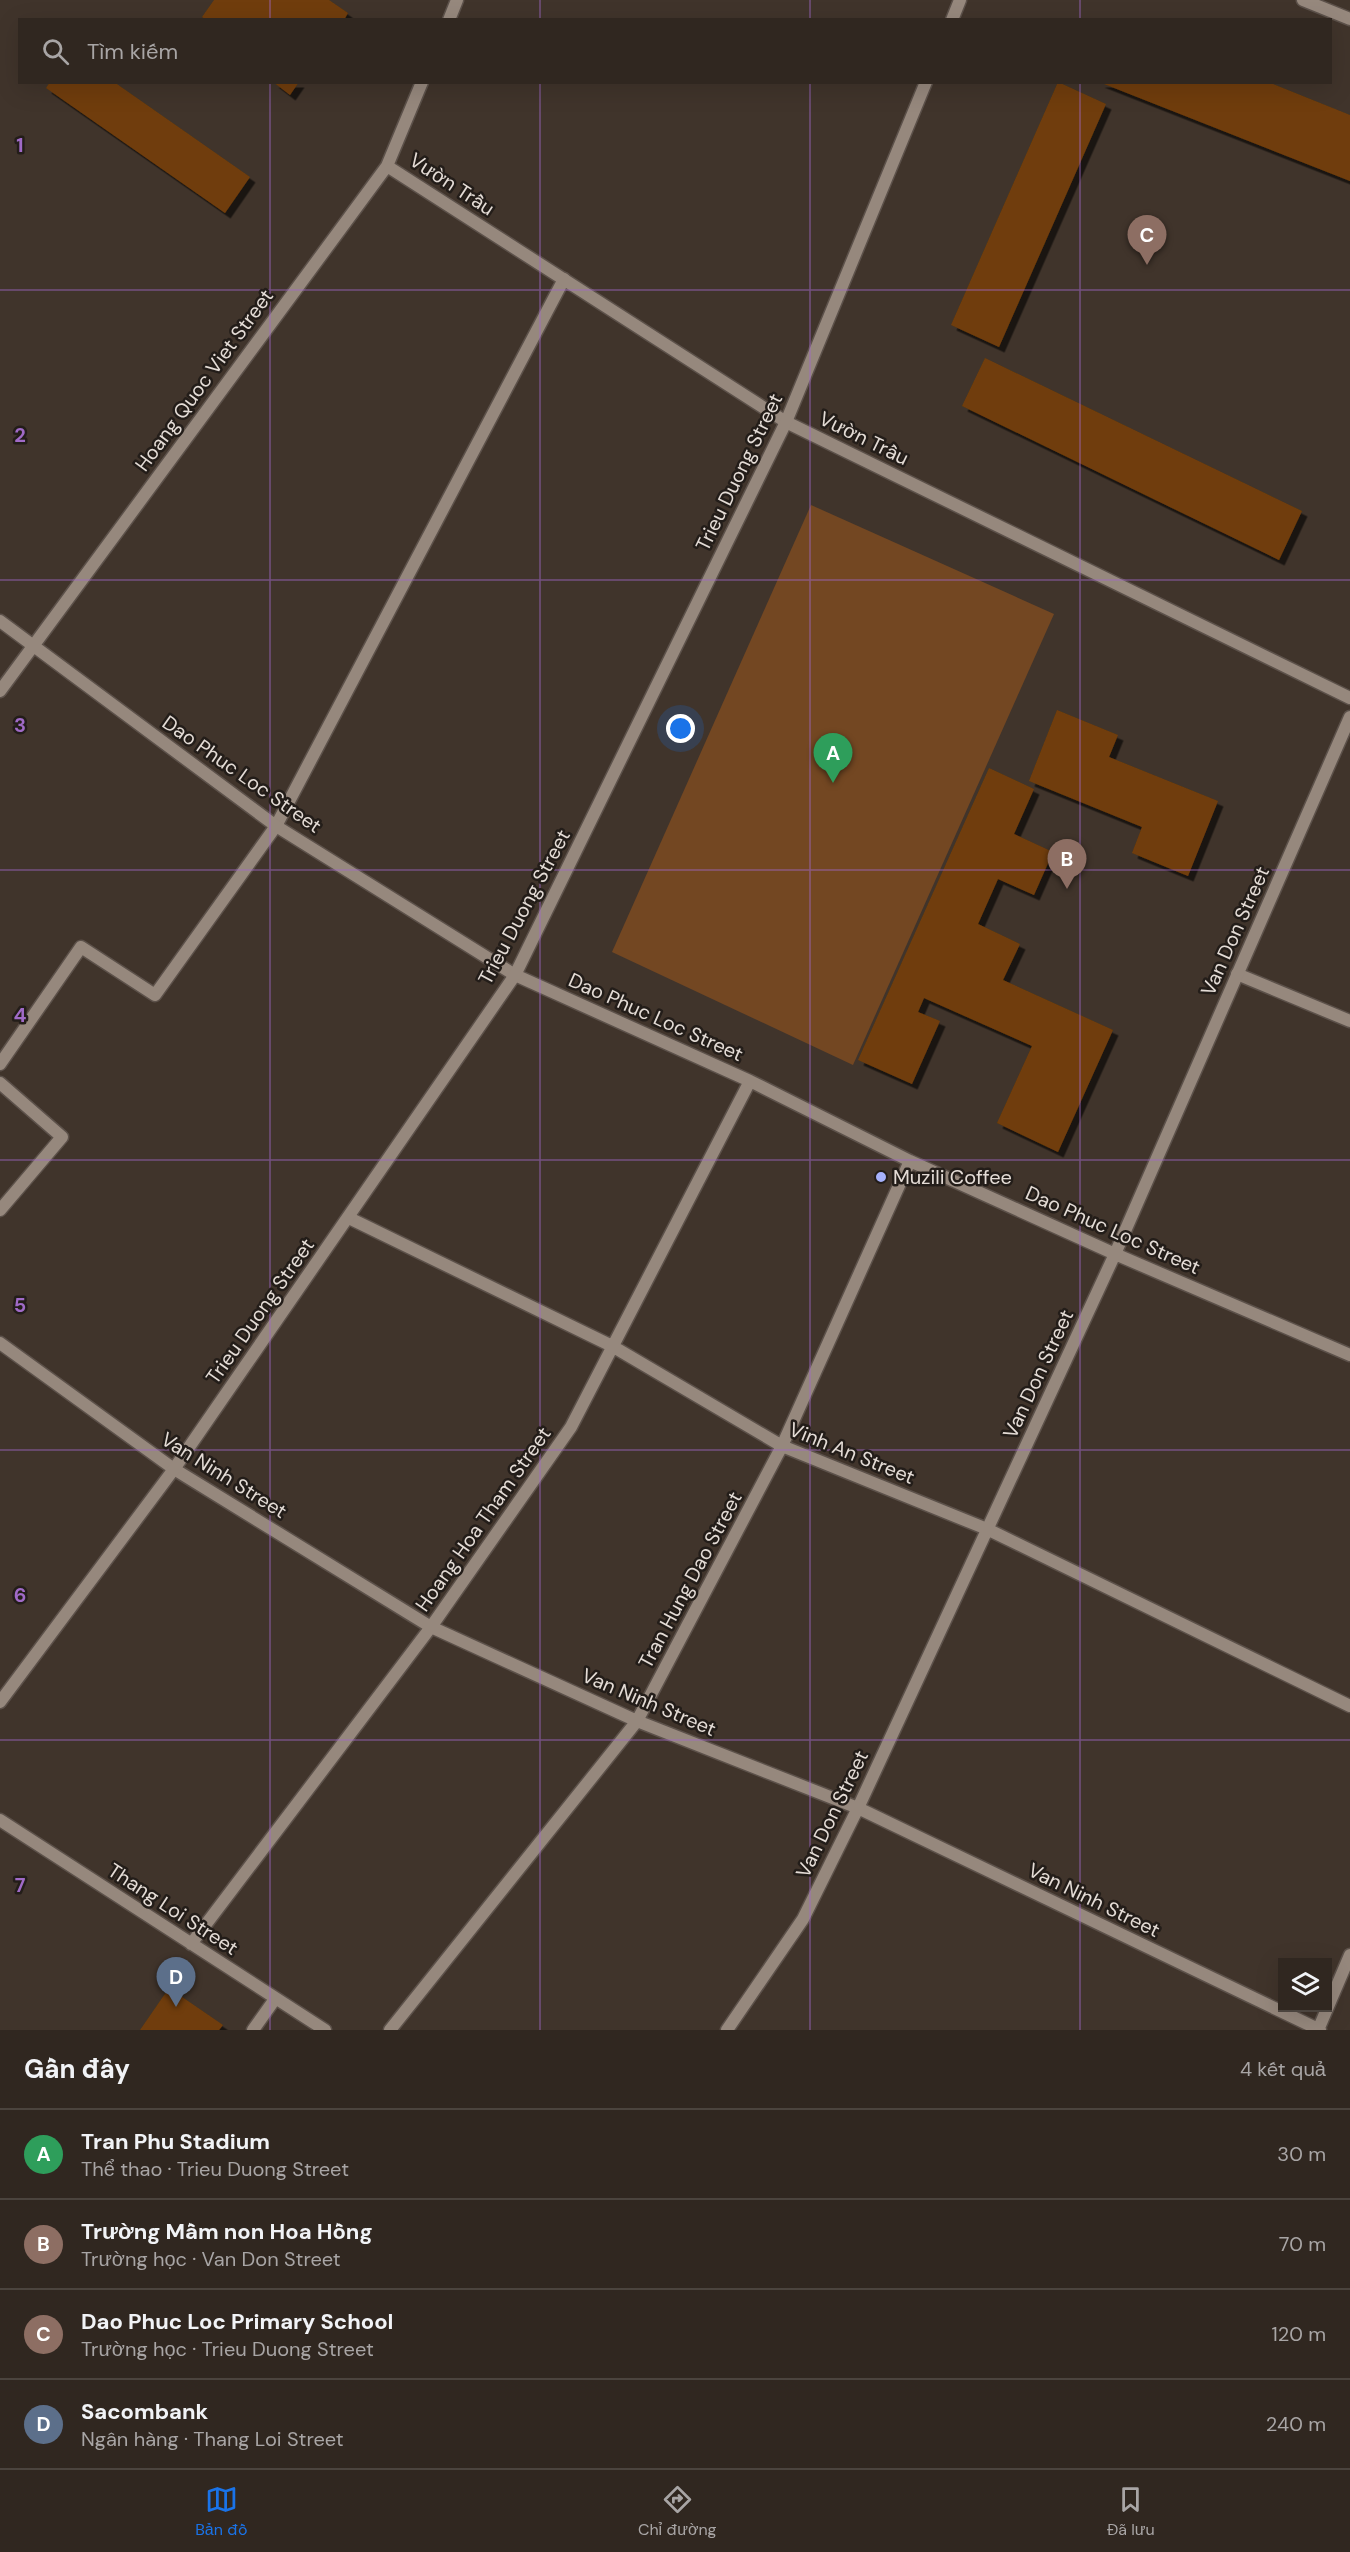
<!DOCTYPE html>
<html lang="vi">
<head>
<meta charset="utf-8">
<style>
	body { margin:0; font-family:"DM Sans",sans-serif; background:#382f29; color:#f1f3f6 }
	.controls { position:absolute; right:18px; bottom:18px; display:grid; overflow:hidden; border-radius:0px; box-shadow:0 6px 24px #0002 }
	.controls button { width:54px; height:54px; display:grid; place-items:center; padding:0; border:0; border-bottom:2px solid #4b443e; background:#302720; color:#f1f3f6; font:30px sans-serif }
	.you { position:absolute; left:681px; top:729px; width:21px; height:21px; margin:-15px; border:4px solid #fff; border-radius:50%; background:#1a73e8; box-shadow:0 0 0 9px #1a73e833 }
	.badge { display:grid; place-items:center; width:39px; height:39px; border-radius:50%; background:#1a73e8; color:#fff; font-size:20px; font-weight:700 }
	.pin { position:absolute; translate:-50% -50px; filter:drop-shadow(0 2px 3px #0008) }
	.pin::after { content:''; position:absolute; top:32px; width:21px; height:18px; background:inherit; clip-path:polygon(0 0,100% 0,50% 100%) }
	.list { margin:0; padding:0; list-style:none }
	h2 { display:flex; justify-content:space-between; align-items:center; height:78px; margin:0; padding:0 24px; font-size:26px }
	h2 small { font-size:20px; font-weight:400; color:#a8a5a5 }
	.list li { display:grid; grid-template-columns:39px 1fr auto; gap:18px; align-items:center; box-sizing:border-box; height:90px; padding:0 24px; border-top:2px solid #4b443e }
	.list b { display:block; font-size:22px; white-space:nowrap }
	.list p { margin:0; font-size:20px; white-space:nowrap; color:#a8a5a5 }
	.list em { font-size:20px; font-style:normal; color:#a8a5a5 }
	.icon { flex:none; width:33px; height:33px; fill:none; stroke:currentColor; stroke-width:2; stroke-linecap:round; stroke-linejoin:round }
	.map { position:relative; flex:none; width:1350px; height:2030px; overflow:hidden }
	.search { position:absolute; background:#302720; box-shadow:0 6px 24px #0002; left:18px; right:18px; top:18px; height:66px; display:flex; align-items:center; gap:15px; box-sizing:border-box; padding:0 21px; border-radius:0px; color:#a8a5a5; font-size:22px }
	.sheet { height:438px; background:#302720 }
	nav { display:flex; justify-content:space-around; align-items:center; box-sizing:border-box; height:84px; border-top:2px solid #4b443e; background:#302720; font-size:16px; color:#a8a5a5 }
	nav a { display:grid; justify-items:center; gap:3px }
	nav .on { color:#1a73e8 }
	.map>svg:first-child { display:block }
	.green { fill:#734722 }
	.building { fill:#703d09; filter:url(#shadow) }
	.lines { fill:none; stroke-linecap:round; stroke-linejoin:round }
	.service-casing { stroke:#5c514a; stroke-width:15 }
	.minor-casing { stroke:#5c514a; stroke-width:15 }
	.tertiary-casing { stroke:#5c514a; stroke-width:15 }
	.service { stroke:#96887d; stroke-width:12 }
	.minor { stroke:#96887d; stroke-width:12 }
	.tertiary { stroke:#96887d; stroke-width:12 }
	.grid { fill:none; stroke:#a06ac7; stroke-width:1.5; stroke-opacity:0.55 }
	.poi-dot { fill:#a6b1fc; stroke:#231d19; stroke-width:2 }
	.labels { text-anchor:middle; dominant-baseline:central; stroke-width:5; stroke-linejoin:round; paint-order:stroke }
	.street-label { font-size:20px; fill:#e4dcd6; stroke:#231d19 }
	.poi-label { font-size:20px; fill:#e4dcd6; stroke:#231d19; text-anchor:start }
	.grid-label { font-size:20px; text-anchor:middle; font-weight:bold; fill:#a06ac7; stroke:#231d19; stroke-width:5; stroke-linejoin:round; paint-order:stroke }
</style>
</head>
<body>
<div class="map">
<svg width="1350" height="2030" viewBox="0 0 1350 2030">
	<defs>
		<filter id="shadow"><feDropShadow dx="5.5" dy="5.5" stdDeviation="0" flood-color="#0009"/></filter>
	</defs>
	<rect width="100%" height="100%" fill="#40342b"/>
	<path class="green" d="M 811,505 L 1054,614 L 853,1065 L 612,952 Z"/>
	<path class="building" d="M 214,0 L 329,0 L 348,13 L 344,20 L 206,20 L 202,17 Z
		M 50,82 L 114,82 L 250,177 L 225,213 L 46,88 Z
		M 273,82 L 299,82 L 290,95 Z
		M 1058,82 L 1106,104 L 999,347 L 951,325 Z
		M 1099,82 L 1268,82 L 1350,115 L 1350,181 Z
		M 985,358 L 1302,511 L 1279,560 L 962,406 Z
		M 1057,710 L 1118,735 L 1109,757 L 1218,801 L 1188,876 L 1132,853 L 1142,827 L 1029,781 Z
		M 989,768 L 1034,789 L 1014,834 L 1053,852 L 1034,895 L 998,879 L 978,924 L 1020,944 L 1003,980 L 1113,1030 L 1058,1152 L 997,1123 L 1032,1046 L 924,998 L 918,1012 L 940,1021 L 912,1084 L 858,1060 Z
		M 169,1988 L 223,2025 L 219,2030 L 140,2030 Z"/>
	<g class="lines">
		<defs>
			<path id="service" d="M 1237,974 L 1350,1021
				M 0,1064 L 81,947 L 155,995 L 276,826 L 564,279
				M 0,1083 L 62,1137 L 0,1210
				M 253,2030 L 275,1999"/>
			<path id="minor" d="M 1303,0 L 1350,19
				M 449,20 L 457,0
				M 387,166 L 786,422 L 1350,698
				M 0,621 L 276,826 L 515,975 L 750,1081 L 910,1161 L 1115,1254 L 1350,1355
				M 0,691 L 387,166 L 422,82
				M 349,1218 L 612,1346 L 782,1446 L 987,1529 L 1350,1706
				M 0,1343 L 174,1469 L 431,1627 L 637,1721 L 858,1808 L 1320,2030
				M 0,1820 L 325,2030
				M 191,1944 L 431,1627 L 571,1427 L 750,1081
				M 390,2030 L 637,1721 L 782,1446 L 910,1161
				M 727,2030 L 803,1919 L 858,1808 L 1115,1254 L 1350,717
				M 1318,2030 L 1350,1955"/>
			<path id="tertiary" d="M 952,20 L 960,0
				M 0,1702 L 174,1469 L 515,975 L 786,422 L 926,82"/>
		</defs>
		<use href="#service" class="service-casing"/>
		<use href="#minor" class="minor-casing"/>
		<use href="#tertiary" class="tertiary-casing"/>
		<use href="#service" class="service"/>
		<use href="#minor" class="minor"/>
		<use href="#tertiary" class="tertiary"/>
	</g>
	<path class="grid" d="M 270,0 L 270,20M 540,0 L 540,20M 810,0 L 810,20M 1080,0 L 1080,20M 270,82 L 270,2030M 540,82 L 540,2030M 810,82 L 810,2030M 1080,82 L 1080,2030M 0,290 L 1350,290M 0,580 L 1350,580M 0,870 L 1350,870M 0,1160 L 1350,1160M 0,1450 L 1350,1450M 0,1740 L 1350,1740"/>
	<circle class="poi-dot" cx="881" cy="1177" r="6"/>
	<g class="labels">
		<g class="street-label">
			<text transform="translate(452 184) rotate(33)">Vườn Trầu</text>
			<text transform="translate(204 380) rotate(-54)">Hoang Quoc Viet Street</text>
			<text transform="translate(864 438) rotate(26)">Vườn Trầu</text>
			<text transform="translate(739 472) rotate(-64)">Trieu Duong Street</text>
			<text transform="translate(242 774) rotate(35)">Dao Phuc Loc Street</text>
			<text transform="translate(524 907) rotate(-62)">Trieu Duong Street</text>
			<text transform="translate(1235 931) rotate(-66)">Van Don Street</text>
			<text transform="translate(656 1017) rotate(24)">Dao Phuc Loc Street</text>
			<text transform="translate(1113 1230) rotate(24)">Dao Phuc Loc Street</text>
			<text transform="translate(260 1311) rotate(-55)">Trieu Duong Street</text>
			<text transform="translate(1038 1374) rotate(-65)">Van Don Street</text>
			<text transform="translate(852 1453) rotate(22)">Vinh An Street</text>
			<text transform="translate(224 1475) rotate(32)">Van Ninh Street</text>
			<text transform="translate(483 1519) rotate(-55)">Hoang Hoa Tham Street</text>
			<text transform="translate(690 1580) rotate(-62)">Tran Hung Dao Street</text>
			<text transform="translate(649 1702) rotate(23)">Van Ninh Street</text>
			<text transform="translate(832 1814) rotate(-64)">Van Don Street</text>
			<text transform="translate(1094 1900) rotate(26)">Van Ninh Street</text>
			<text transform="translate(173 1909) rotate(33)">Thang Loi Street</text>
		</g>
		<g class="poi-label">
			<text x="893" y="1177">Muzili Coffee</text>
		</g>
	</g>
	<g class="grid-label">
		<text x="20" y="152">1</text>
		<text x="20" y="442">2</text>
		<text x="20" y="732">3</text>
		<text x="20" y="1022">4</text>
		<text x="20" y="1312">5</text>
		<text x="20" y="1602">6</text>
		<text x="20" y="1892">7</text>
	</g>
</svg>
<div class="controls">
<button><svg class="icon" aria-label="layers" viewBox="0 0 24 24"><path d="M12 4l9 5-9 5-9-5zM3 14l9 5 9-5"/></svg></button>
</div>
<div class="you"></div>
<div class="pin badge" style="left:833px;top:783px;background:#2e9e5b">A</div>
<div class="pin badge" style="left:1067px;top:889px;background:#8d6e63">B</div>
<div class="pin badge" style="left:1147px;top:265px;background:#8d6e63">C</div>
<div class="pin badge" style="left:176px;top:2007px;background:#5c6f8a">D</div>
<div class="search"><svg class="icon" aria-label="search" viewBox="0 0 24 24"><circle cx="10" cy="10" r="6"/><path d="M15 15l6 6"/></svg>Tìm kiếm</div>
</div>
<section class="sheet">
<h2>Gần đây<small>4 kết quả</small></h2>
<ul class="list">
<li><span class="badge" style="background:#2e9e5b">A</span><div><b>Tran Phu Stadium</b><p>Thể thao · Trieu Duong Street</p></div><em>30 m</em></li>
<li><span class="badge" style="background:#8d6e63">B</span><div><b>Trường Mầm non Hoa Hồng</b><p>Trường học · Van Don Street</p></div><em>70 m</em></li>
<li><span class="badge" style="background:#8d6e63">C</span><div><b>Dao Phuc Loc Primary School</b><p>Trường học · Trieu Duong Street</p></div><em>120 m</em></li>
<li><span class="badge" style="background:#5c6f8a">D</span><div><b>Sacombank</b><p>Ngân hàng · Thang Loi Street</p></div><em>240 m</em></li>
</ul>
</section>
<nav>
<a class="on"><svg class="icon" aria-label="map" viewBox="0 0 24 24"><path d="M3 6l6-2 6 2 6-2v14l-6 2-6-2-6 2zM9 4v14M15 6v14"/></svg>Bản đồ</a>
<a><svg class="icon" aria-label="directions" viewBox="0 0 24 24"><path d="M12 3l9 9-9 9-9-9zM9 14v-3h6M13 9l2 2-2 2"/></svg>Chỉ đường</a>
<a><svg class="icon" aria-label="saved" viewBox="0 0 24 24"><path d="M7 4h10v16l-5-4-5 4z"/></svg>Đã lưu</a>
</nav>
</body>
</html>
